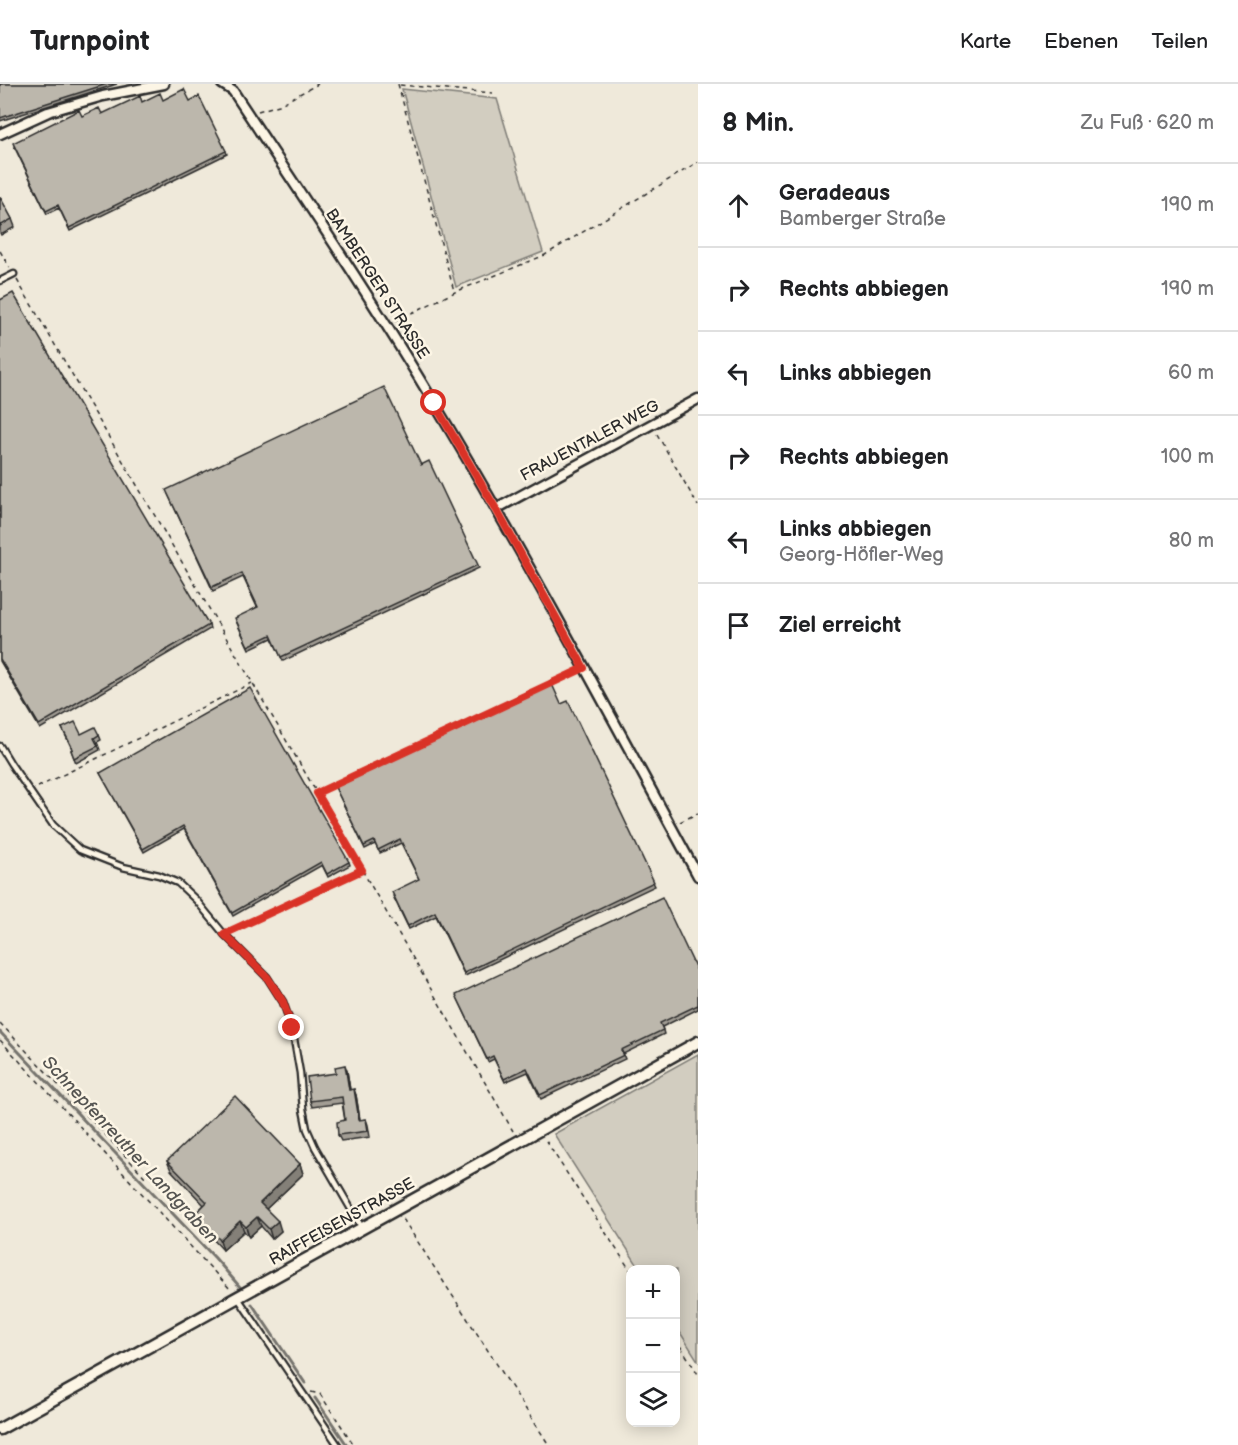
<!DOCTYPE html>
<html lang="de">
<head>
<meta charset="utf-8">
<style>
	body { margin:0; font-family:"Balsamiq Sans",sans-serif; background:#f2f2f2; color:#202124 }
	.controls { position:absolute; right:18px; bottom:18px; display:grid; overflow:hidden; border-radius:12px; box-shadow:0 3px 15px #0003 }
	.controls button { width:54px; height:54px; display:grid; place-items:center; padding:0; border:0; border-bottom:2px solid #e0e0e0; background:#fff; color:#202124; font:30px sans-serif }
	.stop { position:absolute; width:18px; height:18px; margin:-14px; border:4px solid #d93025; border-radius:50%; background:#fff }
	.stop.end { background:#d93025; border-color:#fff; box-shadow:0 2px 6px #0008 }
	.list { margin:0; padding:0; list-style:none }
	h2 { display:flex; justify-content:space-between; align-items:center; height:78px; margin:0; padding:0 24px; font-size:26px }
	h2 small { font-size:20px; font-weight:400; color:#757577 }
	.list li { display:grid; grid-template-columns:39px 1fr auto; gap:18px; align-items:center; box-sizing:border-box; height:84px; padding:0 24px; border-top:2px solid #e0e0e0 }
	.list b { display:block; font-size:22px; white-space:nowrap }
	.list p { margin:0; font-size:20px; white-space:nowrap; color:#757577 }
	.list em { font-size:20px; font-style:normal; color:#757577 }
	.icon { flex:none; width:33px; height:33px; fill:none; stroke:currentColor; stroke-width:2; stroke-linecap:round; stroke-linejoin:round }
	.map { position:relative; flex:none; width:698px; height:1361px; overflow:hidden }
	header { display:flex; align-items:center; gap:36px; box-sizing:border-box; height:84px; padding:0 30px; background:#fff; border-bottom:2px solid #e0e0e0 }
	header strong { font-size:28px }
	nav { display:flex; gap:33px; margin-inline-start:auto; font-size:21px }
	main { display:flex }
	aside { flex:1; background:#fff }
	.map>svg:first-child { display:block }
	.green { fill:#d2cdc0; stroke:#7e7c76; stroke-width:1.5 }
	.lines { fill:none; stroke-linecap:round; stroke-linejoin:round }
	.stream { stroke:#75736d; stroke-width:3 }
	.service-casing { stroke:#2b2b2b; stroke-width:9 }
	.minor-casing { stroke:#2b2b2b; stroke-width:13 }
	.tertiary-casing { stroke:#2b2b2b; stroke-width:15 }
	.path { stroke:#2b2b2b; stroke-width:1.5; stroke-dasharray:4.5 4.5; stroke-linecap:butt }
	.service { stroke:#fcf5e5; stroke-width:4.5 }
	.minor { stroke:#fcf5e5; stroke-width:8 }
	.tertiary { stroke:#fcf5e5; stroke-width:10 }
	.wall { fill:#a29d94; stroke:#2b2b2b; stroke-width:1.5 }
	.shaded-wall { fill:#848078; stroke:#2b2b2b; stroke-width:1.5 }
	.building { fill:#bcb7ac; stroke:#2b2b2b; stroke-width:1.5 }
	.route { stroke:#d93025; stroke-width:8 }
	.labels { text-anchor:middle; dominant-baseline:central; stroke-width:5; stroke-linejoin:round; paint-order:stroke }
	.street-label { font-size:16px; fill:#2b2b2b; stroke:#fcf5e5 }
	.water-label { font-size:18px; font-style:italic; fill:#565552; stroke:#fcf5e5 }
</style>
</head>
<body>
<header>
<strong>Turnpoint</strong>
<nav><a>Karte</a><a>Ebenen</a><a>Teilen</a></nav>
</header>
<main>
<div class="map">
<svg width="698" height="1361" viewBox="0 0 698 1361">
	<rect width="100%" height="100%" fill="#efe9da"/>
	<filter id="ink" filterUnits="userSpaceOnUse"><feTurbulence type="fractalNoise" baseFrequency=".0167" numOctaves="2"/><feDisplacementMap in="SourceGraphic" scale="12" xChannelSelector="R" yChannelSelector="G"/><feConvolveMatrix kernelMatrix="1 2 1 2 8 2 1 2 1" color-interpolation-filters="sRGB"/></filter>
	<g filter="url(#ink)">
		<path class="green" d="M 402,5 L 497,15 L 543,168 L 456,203 Z
			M 698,970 L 698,1277 L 676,1242 L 676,1186 L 640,1185 L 554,1050 Z"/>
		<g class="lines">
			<path class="stream" d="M 0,948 L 215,1174 L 240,1203
				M 252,1220 L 305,1299
				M 315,1314 L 347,1361"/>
			<defs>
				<path id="service" d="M 0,197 L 14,190
					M 0,662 L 11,680 L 53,741 L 80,766 L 123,783 L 159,791 L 178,799 L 196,816 L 224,850 L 267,893 L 283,918 L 292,944 L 300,989 L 303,1025 L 307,1045 L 315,1063 L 362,1144
					M 238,1214 L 338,1361"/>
				<path id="minor" d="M 222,0 L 233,7 C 301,110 371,213 434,319 C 527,474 612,634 698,792
					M 0,50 L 48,28 L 103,12 L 164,0
					M 496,425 L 698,315"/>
				<path id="tertiary" d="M 0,1345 L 698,958"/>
			</defs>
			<use href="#service" class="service-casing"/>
			<use href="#minor" class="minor-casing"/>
			<use href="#tertiary" class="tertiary-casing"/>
			<path class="path" d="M 398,0 L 454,207
				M 400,1 L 493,9
				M 258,27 L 279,21 L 318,0
				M 0,167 L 10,184
				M 17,196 L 362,786 L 513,1047
				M 395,237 L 455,208 L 545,171 L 698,78
				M 657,350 L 698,422
				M 552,599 L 574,588
				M 38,703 L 252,599
				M 318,709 L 363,688
				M 680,738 L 698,729
				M 233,846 L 362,786
				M 0,939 L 148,1096
				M 0,956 L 231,1206
				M 546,1057 L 630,1186
				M 403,1135 L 549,1361
				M 676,1255 L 698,1290
				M 311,1308 L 320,1310 L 354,1361"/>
			<use href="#service" class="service"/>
			<use href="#minor" class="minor"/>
			<use href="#tertiary" class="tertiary"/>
		</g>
		<path class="wall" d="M 0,0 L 117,0 L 0,37 Z
			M 163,16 L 190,17 L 226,67 L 227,70 L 70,147 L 59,124 L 47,130 L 14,62 L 82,32 L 102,30 L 142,18 Z
			M 0,113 L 12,135 L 15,143 L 1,151 L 0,149 Z
			M 0,216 L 209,541 L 210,545 L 40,645 L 0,577 Z
			M 421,381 L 479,484 L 283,577 L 272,554 L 249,565 L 236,537 L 257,523 L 243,493 L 213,507 L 168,410 Z
			M 561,620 L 655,802 L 465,892 L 436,832 L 409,845 L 393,812 L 419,795 L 401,759 L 380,769 L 375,760 L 365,765 L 336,705 Z
			M 62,644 L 81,650 L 99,651 L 101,656 L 97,658 L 100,666 L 76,679 L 71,666 L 72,665 Z
			M 100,689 L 349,778 L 350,781 L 328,793 L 322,781 L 233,832 L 184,745 L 144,768 Z
			M 698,889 L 698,925 L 662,943 L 664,950 L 623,970 L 625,975 L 541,1015 L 528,988 L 505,998 L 494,975 L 488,978 L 458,915 Z
			M 347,987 L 350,1006 L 356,1011 L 360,1036 L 366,1035 L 368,1041 L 370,1053 L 341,1057 L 338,1051 L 345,1036 L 342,1019 L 312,1023 L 310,1017 Z
			M 167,1077 L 300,1080 L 303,1090 L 266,1125 L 281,1147 L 272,1155 L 261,1142 L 249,1153 L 244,1147 L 223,1166 L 198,1139 L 195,1130 L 204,1121 L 171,1086 Z"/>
		<path class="shaded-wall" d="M 345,981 L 347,987 L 351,1012 L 349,1006 Z
			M 354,1005 L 356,1011 L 361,1042 L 359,1036 Z
			M 300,1080 L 303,1090 L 263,1128 L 260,1119 Z
			M 257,1133 L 261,1142 L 249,1153 L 246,1143 Z
			M 240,1137 L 244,1147 L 223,1166 L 220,1156 Z
			M 278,1137 L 281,1147 L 272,1155 L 269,1145 Z"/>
		<path class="building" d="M 0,0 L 107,0 L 0,34 Z
			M 184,5 L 190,17 L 199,12 L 226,67 L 69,144 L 58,121 L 46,127 L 13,59 L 79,26 L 82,32 L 99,24 L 102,30 L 140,12 L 142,18 L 160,9 L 163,16 Z
			M 0,113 L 12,135 L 0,142 Z
			M 13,209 L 209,541 L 39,641 L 0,575 L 0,216 Z
			M 384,303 L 421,381 L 429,377 L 478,481 L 281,573 L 271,551 L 248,562 L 235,534 L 258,523 L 242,489 L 212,503 L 166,406 Z
			M 551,598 L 561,620 L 568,617 L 654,798 L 464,889 L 435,828 L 408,842 L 392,808 L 419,795 L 400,755 L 378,766 L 374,757 L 364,762 L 334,701 Z
			M 250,604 L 349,778 L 327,790 L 321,778 L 232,829 L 183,742 L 143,765 L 100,689 Z
			M 75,638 L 81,650 L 95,643 L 99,651 L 94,654 L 98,662 L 74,674 L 71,666 L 73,665 L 62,644 Z
			M 662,813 L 698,889 L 698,921 L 660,939 L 663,946 L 621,966 L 624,971 L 540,1011 L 527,984 L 504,995 L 493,972 L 487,975 L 456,911 Z
			M 345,981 L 349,1006 L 354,1005 L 359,1036 L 366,1035 L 368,1047 L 338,1051 L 337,1038 L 345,1036 L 342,1013 L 310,1017 L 307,993 L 336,989 L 335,983 Z
			M 235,1012 L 300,1080 L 260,1119 L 278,1137 L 269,1145 L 257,1133 L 246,1143 L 240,1137 L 220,1156 L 195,1130 L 207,1118 L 167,1077 Z"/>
	</g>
	<g class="lines" filter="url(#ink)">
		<path class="route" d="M 292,944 L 283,918 L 267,893 L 224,850 L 362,786 L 317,709 L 584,584 L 496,425 L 434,319"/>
	</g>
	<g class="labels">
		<g class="street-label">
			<text transform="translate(377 200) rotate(57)">BAMBERGER STRASSE</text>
			<text transform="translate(590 357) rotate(-28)">FRAUENTALER WEG</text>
			<text transform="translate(342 1138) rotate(-29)">RAIFFEISENSTRASSE</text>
		</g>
		<g class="water-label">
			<text transform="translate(130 1066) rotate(47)">Schnepfenreuther Landgraben</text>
		</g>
	</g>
</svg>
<div class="controls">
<button>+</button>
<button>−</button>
<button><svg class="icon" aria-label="layers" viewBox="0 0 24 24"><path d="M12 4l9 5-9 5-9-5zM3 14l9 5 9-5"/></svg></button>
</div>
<div class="stop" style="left:434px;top:319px"></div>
<div class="stop end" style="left:292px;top:944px"></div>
</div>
<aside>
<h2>8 Min.<small>Zu Fuß · 620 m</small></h2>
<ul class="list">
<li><svg class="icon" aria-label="ahead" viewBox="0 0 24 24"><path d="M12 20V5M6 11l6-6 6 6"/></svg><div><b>Geradeaus</b><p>Bamberger Straße</p></div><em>190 m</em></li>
<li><svg class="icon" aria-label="right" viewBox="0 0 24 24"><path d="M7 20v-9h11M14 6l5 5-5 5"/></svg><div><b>Rechts abbiegen</b></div><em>190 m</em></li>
<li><svg class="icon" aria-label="left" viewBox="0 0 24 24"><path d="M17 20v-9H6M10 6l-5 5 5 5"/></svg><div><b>Links abbiegen</b></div><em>60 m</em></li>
<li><svg class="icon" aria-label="right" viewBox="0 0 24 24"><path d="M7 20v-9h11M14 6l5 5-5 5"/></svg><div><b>Rechts abbiegen</b></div><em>100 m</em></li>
<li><svg class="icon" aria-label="left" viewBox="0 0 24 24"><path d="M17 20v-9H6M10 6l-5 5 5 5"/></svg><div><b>Links abbiegen</b><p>Georg-Höfler-Weg</p></div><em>80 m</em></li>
<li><svg class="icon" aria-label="arrive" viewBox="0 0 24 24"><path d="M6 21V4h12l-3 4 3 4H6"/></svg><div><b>Ziel erreicht</b></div></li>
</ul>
</aside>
</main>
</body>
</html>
